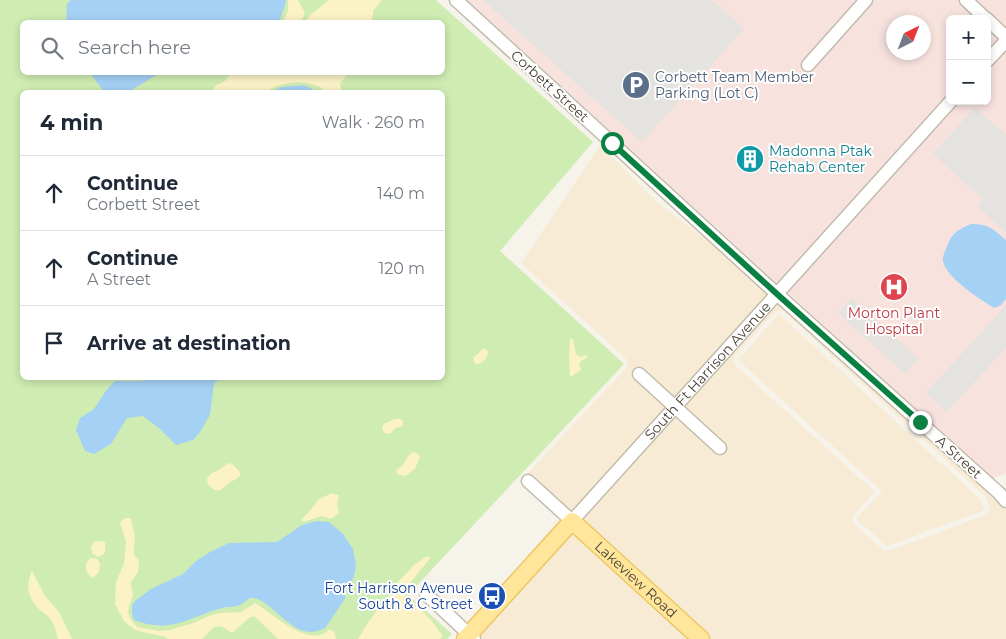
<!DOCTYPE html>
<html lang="en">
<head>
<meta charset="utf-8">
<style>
	body { margin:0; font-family:Montserrat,sans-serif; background:#f6f6f7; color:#1f2937 }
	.controls { position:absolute; right:15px; top:15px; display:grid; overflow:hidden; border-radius:8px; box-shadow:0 2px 8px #0003 }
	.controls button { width:45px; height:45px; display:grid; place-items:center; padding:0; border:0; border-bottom:1px solid #e0e1e3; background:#fff; color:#1f2937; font:25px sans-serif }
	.compass { position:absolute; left:886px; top:15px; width:45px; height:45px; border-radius:50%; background:#fff; box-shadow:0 2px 8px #0003; rotate:42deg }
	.stop { position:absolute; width:15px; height:15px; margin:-11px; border:4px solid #0b8043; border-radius:50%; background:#fff }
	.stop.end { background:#0b8043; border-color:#fff; box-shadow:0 1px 5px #0008 }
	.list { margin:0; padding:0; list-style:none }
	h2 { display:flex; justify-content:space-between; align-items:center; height:65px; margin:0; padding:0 20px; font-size:21px }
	h2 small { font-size:16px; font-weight:400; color:#747a83 }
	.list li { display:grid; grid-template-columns:32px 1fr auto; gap:15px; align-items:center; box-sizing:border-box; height:75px; padding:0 20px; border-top:1px solid #e0e1e3 }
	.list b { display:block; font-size:19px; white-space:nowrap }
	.list p { margin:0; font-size:16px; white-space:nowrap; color:#747a83 }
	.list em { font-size:16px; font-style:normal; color:#747a83 }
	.icon { flex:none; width:28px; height:28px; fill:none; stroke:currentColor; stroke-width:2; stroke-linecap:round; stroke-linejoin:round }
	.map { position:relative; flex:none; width:1006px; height:639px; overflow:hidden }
	.search { position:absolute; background:#fff; box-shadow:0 2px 8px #0003; left:20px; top:20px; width:425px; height:55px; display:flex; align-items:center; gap:12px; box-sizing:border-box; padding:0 18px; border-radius:8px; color:#747a83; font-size:19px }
	.panel { position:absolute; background:#fff; box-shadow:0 2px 8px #0003; left:20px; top:90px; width:425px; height:290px; border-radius:8px }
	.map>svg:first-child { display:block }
	.commercial { fill:#f8ebd6; fill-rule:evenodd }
	.medical { fill:#f7e2de; fill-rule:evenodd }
	.green { fill:#cfecb2; fill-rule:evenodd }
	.sand { fill:#fbf2c6 }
	.parking { fill:#e5e3df }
	.water { fill:#a5d1f5 }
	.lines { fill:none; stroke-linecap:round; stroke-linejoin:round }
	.minor-casing { stroke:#c2bcac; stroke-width:15 }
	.major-casing { stroke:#ebc864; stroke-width:19 }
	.minor { stroke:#fff; stroke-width:12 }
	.major { stroke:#ffe69b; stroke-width:16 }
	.route { stroke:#0b8043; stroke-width:6 }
	.labels { text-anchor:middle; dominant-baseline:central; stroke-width:4; stroke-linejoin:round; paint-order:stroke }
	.service-label { font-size:14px; fill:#4e5e75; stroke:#fff; text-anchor:start }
	.street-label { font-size:14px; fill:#4b4438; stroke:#fff }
	.culture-label { font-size:14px; fill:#0d838f; stroke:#fff; text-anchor:start }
	.health-label { font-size:14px; fill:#be3a42; stroke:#fff }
	.transit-label { font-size:14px; fill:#164399; stroke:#fff; text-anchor:end }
</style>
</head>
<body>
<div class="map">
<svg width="1006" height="639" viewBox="0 0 1006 639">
	<rect width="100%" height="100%" fill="#f6f3eb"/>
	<path class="commercial" d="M 600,145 L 658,203 L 724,253 L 769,295 L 675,399 L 639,366 L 631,375 L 666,408 L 572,513 L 528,473 L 627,367 L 627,360 L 521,263 Z
		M 777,302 L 995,497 L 1006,510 L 1006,639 L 710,639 L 580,520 L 675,416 L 720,457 L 728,447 L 683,406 ZM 776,311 L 783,311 L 985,496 L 990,508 L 986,515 L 888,551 L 883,550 L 853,523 L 853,516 L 875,492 L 734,364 L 734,356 Z
		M 779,314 L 980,499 L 985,510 L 887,546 L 856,519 L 882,491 L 738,360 Z
		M 572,530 L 691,639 L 483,639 L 478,634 Z"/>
	<path class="medical" d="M 467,0 L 1006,0 L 1006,473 L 992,479 ZM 950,19 L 987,19 L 987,101 L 950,101 ZM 894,22 L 924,22 L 924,52 L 894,52 Z"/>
	<path class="green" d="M 0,0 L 436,0 L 593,142 L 500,251 L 624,364 L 408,595 L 452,634 L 447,639 L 0,639 ZM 22,22 L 442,22 L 442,72 L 22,72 ZM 22,92 L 442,92 L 442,378 L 22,378 Z"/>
	<path class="sand" d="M 288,0 L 298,0 C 303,10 308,12 300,22 L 283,22 L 288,11 Z
		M 329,0 L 382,0 L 373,11 L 373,16 L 371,22 L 305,22 L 311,14 Z
		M 231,73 L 231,72 L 349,73 L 340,83 L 341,90 L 342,92 C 338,93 331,94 326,92 C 324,91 322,88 320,87 C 303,79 281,81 266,92 L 211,92 L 215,86 L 225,81 Z
		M 570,339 L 573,339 L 576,354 L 580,357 L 586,355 L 588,357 L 580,362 L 579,367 L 581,368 L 581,370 L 572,376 L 570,376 L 570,374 L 569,358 Z
		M 484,348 L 488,351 C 488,358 483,364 475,364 L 473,358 Z
		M 395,419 L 400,419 L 403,421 L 403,425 L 400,427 L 395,428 C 392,433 390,435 384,433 L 382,428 L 384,424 Z
		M 413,452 L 417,453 L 420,457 L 415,469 L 405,476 L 397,474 L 396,470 C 399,468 402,466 404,463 C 408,458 407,455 413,452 Z
		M 229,463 L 232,464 L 240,472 L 240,476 C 237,479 234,480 230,482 C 226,485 223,489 218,491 C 210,489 202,480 211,474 C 216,470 213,473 219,470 C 222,468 225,465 229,463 Z
		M 332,493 L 339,495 L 337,505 L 339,513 L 331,519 L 322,516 L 303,522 L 301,520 L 307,514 L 319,499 Z
		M 125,518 L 129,518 L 131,519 L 135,537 L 134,548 L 134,555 L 138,559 L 139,566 L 138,572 L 131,582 L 133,596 L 129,606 L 128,613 L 130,618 L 137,627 L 159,631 L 169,630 L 193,623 L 211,615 L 220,613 L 241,612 L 255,603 C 272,613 298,639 320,635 C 324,634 327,631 330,629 L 335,633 L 336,639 L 278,639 L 254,616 L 249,618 L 232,633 L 221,626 L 214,627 L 202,639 L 168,639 L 165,637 L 135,630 L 124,621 L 115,604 L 116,582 L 124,563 L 126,542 L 120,523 Z
		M 102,541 L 105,542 L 105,551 L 103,555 L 98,557 L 92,553 L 91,547 L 94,542 Z
		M 426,557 L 431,557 L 403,592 L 431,620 L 443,636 L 440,639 L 358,639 L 367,624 L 380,606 L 394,590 L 397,583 L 415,564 Z
		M 91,558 L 97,559 L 100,563 L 99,572 L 93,578 C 85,574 83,563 91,558 Z
		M 32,571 L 45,596 L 59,612 L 72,639 L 58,639 C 56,632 55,626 51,620 C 49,616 44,613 40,610 C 28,599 25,585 32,571 Z"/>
	<path class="parking" d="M 483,0 L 712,0 L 744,29 L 642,142 Z
		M 975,107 L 1006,135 L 1006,233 L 977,206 L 983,199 L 933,154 Z
		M 852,298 L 919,359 L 905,374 L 838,313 Z
		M 1006,305 L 1006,348 L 947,412 L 926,393 Z"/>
	<path class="water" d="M 71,0 L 285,0 L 286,2 L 279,22 L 66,22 L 67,4 Z
		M 90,73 L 160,73 L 128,92 L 104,92 Z
		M 304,85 L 318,92 L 271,92 L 282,87 Z
		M 971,224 C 989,224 993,229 1006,240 L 1006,299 L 1001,305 L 994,308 C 980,299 946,278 943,261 C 942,257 945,251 947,247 C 952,232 958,230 971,224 Z
		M 151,378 L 220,378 L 214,384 L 210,415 L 200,432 L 193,440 L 176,445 L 160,429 L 143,416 L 127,418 L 111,444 L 94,454 L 85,451 L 76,430 L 80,418 L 94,409 L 105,392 L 115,381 L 142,381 Z
		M 316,521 L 329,522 L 343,534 L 353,549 L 356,565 L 354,577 L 346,588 L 345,599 L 325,628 C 321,630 315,632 310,632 C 288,632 267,596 251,598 C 247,599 243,604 238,606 C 235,607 231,607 227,607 C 222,608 217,609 212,611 C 182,622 167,632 134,620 L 132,613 L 132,605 L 136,600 L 151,589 L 183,574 L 196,561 L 210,552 L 229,543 L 277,542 L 302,525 Z"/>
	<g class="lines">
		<defs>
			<g id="minor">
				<path d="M 456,0 L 777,294 L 999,493 L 1006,501"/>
				<path d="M 966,0 L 986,19"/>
				<path d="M 987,19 L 1006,37"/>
				<path d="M 987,61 L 1006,41"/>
				<path d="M 808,65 L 866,0"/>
				<path d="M 639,374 L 720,448"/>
				<path id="s1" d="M 528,481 L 572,521 L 951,101"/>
				<path d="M 426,594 L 474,639"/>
			</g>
			<g id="major">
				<path id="s2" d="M 465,639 L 572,521 L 701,639"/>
			</g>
		</defs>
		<use href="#minor" class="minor-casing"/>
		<use href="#major" class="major-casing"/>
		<use href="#minor" class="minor"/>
		<use href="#major" class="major"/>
	</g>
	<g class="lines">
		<path class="route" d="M 612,143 L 777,294 L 920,422"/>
	</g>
	<defs>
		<symbol id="parking-disc" viewBox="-11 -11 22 22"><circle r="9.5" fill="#5c6f8a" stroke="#fff"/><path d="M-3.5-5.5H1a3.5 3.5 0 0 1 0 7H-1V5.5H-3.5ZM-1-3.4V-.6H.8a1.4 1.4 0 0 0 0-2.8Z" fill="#fff"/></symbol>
		<symbol id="building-disc" viewBox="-11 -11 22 22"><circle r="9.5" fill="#0f9aa8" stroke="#fff"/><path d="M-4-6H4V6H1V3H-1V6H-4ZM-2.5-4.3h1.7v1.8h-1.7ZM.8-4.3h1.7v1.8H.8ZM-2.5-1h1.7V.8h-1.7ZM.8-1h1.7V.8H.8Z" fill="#fff"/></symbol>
		<symbol id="hospital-disc" viewBox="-11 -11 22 22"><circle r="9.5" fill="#e0444e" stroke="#fff"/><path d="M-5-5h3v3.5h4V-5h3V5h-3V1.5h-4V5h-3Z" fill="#fff"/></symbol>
		<symbol id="bus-disc" viewBox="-11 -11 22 22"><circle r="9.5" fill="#1a4fb4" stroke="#fff"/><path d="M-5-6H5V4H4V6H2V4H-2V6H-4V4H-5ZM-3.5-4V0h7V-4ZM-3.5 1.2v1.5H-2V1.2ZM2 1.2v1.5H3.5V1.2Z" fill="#fff"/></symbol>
	</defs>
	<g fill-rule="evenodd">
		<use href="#parking-disc" x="620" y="69" width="32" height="32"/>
		<use href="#building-disc" x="734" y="143" width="32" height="32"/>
		<use href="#hospital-disc" x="878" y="271" width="32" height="32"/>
		<use href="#bus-disc" x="476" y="580" width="32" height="32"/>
	</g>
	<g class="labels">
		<g class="service-label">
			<text x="655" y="77">Corbett Team Member<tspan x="655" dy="16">Parking (Lot C)</tspan></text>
		</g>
		<g class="street-label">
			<text transform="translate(550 86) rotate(42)">Corbett Street</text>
			<text stroke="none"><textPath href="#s1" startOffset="262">South Ft Harrison Avenue</textPath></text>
			<text transform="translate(959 457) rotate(42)">A Street</text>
			<text stroke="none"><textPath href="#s2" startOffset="246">Lakeview Road</textPath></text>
		</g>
		<g class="culture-label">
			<text x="769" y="151">Madonna Ptak<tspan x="769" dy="16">Rehab Center</tspan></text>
		</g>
		<g class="health-label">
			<text x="894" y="313">Morton Plant<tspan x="894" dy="16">Hospital</tspan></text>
		</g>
		<g class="transit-label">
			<text x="473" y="588">Fort Harrison Avenue<tspan x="473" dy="16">South &amp; C Street</tspan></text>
		</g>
	</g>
</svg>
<div class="controls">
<button>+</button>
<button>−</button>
</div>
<svg class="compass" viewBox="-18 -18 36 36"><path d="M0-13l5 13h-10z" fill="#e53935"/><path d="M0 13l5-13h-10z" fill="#747a83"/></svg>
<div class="stop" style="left:612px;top:143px"></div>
<div class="stop end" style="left:920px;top:422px"></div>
<div class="search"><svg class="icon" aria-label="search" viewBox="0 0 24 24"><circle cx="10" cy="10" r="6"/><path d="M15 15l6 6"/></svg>Search here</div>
<section class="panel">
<h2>4 min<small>Walk · 260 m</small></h2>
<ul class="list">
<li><svg class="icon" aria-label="ahead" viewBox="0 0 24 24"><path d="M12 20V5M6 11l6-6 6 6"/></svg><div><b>Continue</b><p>Corbett Street</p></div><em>140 m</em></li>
<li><svg class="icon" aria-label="ahead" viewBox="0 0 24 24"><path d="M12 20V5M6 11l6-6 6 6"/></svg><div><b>Continue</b><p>A Street</p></div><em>120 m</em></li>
<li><svg class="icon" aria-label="arrive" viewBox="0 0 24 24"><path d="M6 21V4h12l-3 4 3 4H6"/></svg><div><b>Arrive at destination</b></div></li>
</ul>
</section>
</div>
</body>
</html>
